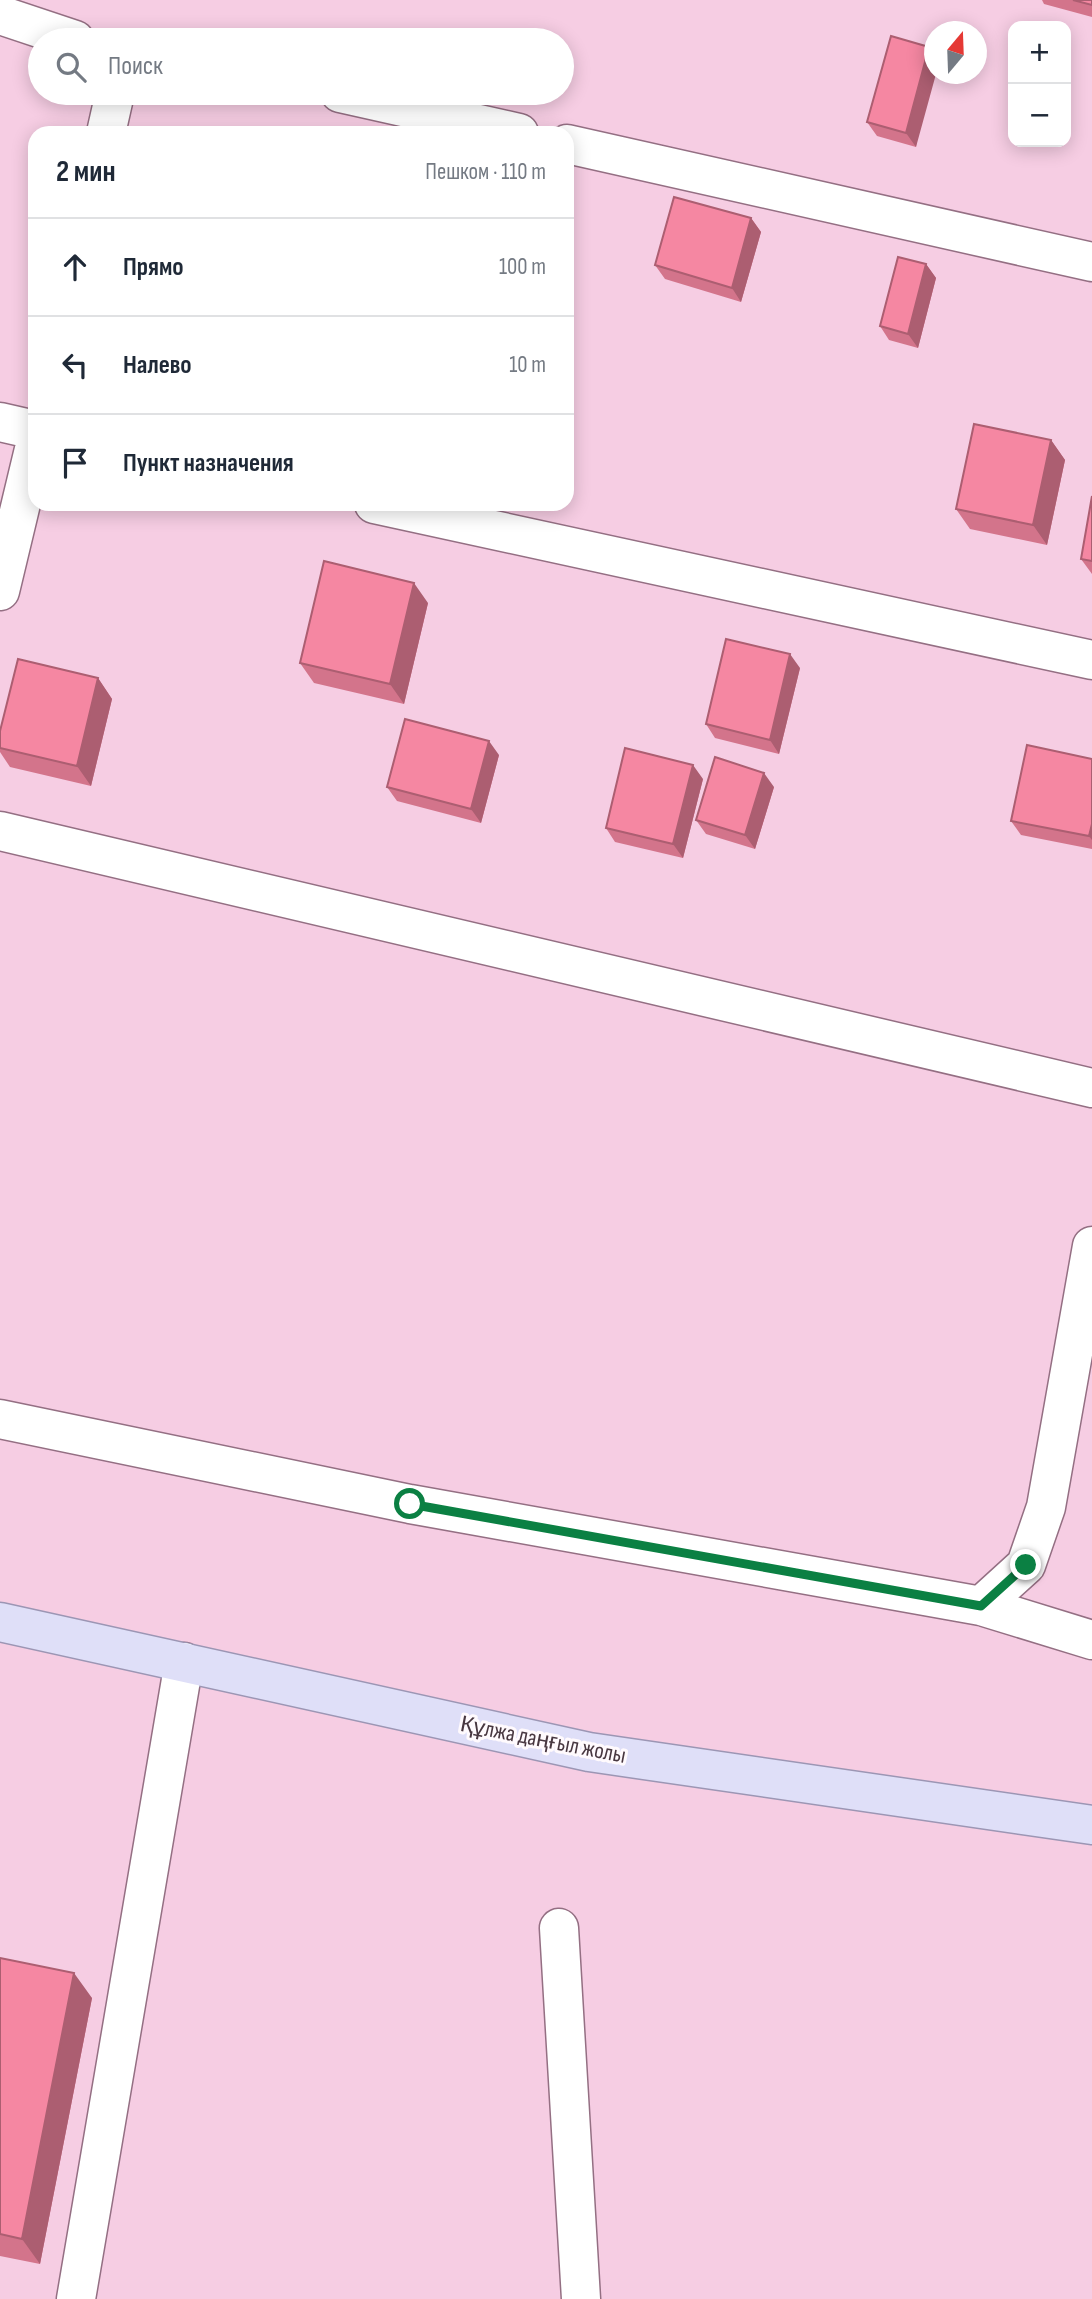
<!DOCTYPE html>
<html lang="ru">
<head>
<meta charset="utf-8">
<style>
	body { margin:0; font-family:"Sofia Sans Condensed",sans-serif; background:#f6f6f7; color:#1f2937 }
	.controls { position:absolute; right:21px; top:21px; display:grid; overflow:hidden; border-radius:14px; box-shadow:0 4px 18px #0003 }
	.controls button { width:63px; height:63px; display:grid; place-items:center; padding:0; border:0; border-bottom:2px solid #e0e1e3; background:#fff; color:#1f2937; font:35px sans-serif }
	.compass { position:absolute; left:924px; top:21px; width:63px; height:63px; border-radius:50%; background:#fff; box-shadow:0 4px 18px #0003; rotate:19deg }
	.stop { position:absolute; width:21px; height:21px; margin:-16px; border:5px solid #0b8043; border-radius:50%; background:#fff }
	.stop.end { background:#0b8043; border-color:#fff; box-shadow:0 2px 7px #0008 }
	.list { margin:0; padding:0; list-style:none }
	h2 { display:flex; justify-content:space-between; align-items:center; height:91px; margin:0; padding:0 28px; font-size:30px }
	h2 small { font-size:23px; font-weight:400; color:#747a83 }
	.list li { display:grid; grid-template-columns:46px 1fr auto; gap:21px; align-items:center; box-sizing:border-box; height:98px; padding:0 28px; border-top:2px solid #e0e1e3 }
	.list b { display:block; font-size:26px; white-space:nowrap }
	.list em { font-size:23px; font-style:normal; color:#747a83 }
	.icon { flex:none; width:38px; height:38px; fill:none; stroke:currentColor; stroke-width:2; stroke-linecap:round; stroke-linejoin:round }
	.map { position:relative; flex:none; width:1092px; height:2299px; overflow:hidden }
	.search { position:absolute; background:#fff; box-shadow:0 4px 18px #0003; left:28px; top:28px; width:546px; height:77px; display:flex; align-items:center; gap:18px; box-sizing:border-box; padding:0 24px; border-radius:38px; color:#747a83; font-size:26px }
	.panel { position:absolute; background:#fff; box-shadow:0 4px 18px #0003; left:28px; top:126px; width:546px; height:385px; border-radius:21px }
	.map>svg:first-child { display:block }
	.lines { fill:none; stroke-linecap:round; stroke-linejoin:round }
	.minor-casing { stroke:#946f83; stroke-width:41 }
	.primary-casing { stroke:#9c96b4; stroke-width:41 }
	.minor { stroke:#fff; stroke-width:38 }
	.primary { stroke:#dfdff8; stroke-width:38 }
	.wall { fill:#d3748b }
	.shaded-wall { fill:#ac5e71 }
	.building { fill:#f587a2; stroke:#ac5e71; stroke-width:2 }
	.route { stroke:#0b8043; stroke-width:9 }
	.labels { text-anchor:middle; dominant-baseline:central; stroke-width:6; stroke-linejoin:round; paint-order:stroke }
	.street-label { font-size:23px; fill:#483740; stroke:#fffafd }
</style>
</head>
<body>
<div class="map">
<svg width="1092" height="2299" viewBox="0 0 1092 2299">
	<rect width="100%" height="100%" fill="#f6cde3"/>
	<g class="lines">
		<defs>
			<path id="minor" d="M 0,15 L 75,40
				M 340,93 L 519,133
				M 106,133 L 115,93
				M 567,144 L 1092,262
				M 0,422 L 35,430
				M 374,504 L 1092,660
				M 0,591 L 35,445
				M 0,831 L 1092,1088
				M 0,1419 L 410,1504 L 981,1606 L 1026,1565 L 1046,1507 L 1092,1246
				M 981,1606 L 1092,1640
				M 559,1928 L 581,2299
				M 76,2299 L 184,1662"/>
			<path id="primary" d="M 0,1622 L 589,1752 L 1092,1825"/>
		</defs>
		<use href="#minor" class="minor-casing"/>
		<use href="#primary" class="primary-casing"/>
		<use href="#minor" class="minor"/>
		<use href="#primary" class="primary"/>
	</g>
	<path class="wall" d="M 1042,0 L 1092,0 L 1092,17 L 1044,4 Z
		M 929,47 L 916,147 L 877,136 L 867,122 Z
		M 751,218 L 761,232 L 741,302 L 665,279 L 655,265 Z
		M 926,264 L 936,278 L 918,348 L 889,340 L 880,326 Z
		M 1051,440 L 1065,460 L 1047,545 L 970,529 L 956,509 Z
		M 1092,496 L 1092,574 L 1081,559 Z
		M 428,603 L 404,704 L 314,683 L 300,663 Z
		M 800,668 L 779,754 L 715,738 L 706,724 Z
		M 98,678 L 112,699 L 91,786 L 10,767 L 0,752 L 0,731 Z
		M 499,755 L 481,823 L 397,801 L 387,787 Z
		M 1092,759 L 1092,849 L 1021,835 L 1011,821 Z
		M 703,779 L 683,858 L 615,842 L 606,828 Z
		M 774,787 L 755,849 L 706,834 L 696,820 Z
		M 0,1958 L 92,1998 L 40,2264 L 0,2256 Z"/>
	<path class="shaded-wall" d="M 929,47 L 934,54 L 934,74 L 936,74 L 916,147 L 906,133 Z
		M 751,218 L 761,232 L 741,302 L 732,288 Z
		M 926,264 L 936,278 L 918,348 L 908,334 Z
		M 1051,440 L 1065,460 L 1047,545 L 1033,525 Z
		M 414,583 L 428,603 L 404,704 L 390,684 Z
		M 790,654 L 800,668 L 779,754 L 770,740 Z
		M 98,678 L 112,699 L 91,786 L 77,766 Z
		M 489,741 L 499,755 L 481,823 L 471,809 Z
		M 693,765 L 703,779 L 683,858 L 673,844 Z
		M 764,773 L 774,787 L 755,849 L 745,835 Z
		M 1092,824 L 1092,840 L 1089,836 Z
		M 74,1973 L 92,1998 L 40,2264 L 22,2239 Z"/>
	<path class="building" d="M 1073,0 L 1092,0 L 1092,5 Z
		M 891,36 L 929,47 L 906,133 L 867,122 Z
		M 674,197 L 751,218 L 732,288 L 655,265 Z
		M 898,257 L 926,264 L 908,334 L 880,326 Z
		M 974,424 L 1051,440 L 1033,525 L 956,509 Z
		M 1092,496 L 1092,561 L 1081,559 Z
		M 324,561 L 414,583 L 390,684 L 300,663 Z
		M 726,639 L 790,654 L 770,740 L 706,724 Z
		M 18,659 L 98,678 L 77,766 L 0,748 L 0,731 Z
		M 405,719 L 489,741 L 471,809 L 387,787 Z
		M 1027,745 L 1092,759 L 1092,824 L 1089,836 L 1011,821 Z
		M 625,748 L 693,765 L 673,844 L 606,828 Z
		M 715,757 L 764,773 L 745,835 L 696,820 Z
		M 0,1958 L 74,1973 L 22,2239 L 0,2234 Z"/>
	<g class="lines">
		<path class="route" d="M 410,1504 L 981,1606 L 1026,1565"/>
	</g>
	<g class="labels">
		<g class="street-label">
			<text transform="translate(543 1740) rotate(11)">Құлжа даңғыл жолы</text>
		</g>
	</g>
</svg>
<div class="controls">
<button>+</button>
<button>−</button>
</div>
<svg class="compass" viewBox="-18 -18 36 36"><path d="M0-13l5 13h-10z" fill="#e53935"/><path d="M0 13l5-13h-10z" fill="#747a83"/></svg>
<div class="stop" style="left:410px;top:1504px"></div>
<div class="stop end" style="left:1026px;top:1565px"></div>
<div class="search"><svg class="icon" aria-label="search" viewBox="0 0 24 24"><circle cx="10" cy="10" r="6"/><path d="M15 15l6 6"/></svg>Поиск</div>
<section class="panel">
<h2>2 мин<small>Пешком · 110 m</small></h2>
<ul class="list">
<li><svg class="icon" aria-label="ahead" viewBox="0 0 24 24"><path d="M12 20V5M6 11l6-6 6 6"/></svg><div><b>Прямо</b></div><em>100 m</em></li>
<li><svg class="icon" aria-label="left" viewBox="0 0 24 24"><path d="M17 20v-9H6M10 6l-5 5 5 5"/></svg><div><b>Налево</b></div><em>10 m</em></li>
<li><svg class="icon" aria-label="arrive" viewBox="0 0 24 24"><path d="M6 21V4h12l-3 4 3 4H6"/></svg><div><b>Пункт назначения</b></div></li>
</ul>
</section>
</div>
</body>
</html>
